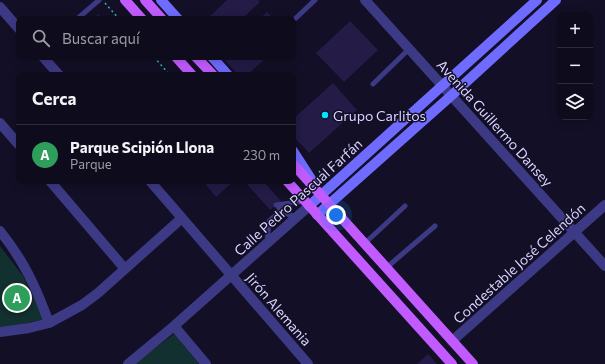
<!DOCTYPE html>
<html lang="es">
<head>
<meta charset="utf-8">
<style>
	body { margin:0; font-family:Commissioner,sans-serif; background:#1c1929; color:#f1f3f6 }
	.controls { position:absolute; right:12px; top:12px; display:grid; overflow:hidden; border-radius:8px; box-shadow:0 2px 10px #0003 }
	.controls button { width:36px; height:36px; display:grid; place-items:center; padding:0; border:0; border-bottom:1px solid #2e2b3b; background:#0e0b1c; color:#f1f3f6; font:20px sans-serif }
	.you { position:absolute; left:336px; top:215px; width:14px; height:14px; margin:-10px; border:3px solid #fff; border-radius:50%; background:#1a73e8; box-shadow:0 0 0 6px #1a73e833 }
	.badge { display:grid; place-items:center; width:26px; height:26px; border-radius:50%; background:#00e5ff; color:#fff; font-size:13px; font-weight:700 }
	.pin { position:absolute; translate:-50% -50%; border:2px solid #fff; box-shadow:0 1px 4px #0006 }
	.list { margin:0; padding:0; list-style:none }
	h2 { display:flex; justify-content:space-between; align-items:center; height:52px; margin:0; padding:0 16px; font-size:17px }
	h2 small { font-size:13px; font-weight:400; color:#9b9ba3 }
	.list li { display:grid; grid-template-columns:26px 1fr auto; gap:12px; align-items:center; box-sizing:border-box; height:60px; padding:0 16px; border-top:1px solid #2e2b3b }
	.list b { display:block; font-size:15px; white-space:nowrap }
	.list p { margin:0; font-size:13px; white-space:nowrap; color:#9b9ba3 }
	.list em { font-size:13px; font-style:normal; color:#9b9ba3 }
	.icon { flex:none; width:22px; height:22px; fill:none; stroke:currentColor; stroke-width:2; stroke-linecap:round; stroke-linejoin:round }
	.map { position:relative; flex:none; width:605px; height:364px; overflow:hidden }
	.search { position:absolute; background:#0e0b1c; box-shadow:0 2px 10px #0003; left:16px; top:16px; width:280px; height:44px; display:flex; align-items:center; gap:10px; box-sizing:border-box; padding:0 14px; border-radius:8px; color:#9b9ba3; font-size:15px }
	.panel { position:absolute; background:#0e0b1c; box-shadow:0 2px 10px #0003; left:16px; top:72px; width:280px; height:112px; border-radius:8px }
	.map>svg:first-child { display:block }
	.green { fill:#12302f }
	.building { fill:#241b47 }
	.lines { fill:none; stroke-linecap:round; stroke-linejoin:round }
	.path { stroke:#2fb8b0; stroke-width:1.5; stroke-dasharray:2 3; stroke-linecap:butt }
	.lane { stroke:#3d3a85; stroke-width:5 }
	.street { stroke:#3d3a85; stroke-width:10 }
	.secondary { stroke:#6f6bff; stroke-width:10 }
	.primary { stroke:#c25bff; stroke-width:10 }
	.poi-dot { fill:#00e5ff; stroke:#130f26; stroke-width:1.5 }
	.labels { text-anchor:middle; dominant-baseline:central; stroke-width:3; stroke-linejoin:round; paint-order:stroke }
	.poi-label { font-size:14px; fill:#d9d4ff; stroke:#130f26; text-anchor:start }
	.street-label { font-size:14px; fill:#d9d4ff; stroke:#130f26 }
</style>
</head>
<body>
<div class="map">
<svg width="605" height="364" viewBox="0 0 605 364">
	<rect width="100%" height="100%" fill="#130f26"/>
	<path class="green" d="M 0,246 L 23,276 L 44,319 L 10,327 L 0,327 Z
		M 174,334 L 199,364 L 134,364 Z"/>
	<path class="building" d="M 227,0 L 258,0 L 260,2 L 242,19 L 207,19 Z
		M 267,12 L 274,19 L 259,19 Z
		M 98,14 L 105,19 L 94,19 Z
		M 350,21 L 378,50 L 344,82 L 316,53 Z
		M 222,57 L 267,57 L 247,75 L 238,75 Z
		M 333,83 L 357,110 L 309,153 L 293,136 L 293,119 Z
		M 203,181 L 234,181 L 216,197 Z
		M 246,181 L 263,181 L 281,201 L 270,210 L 245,182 Z
		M 428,354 L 437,364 L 417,364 Z"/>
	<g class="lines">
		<path class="path" d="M 105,3 L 119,19
			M 154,57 L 168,73 L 172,75
			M 319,171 L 325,179"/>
		<path class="lane" d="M 296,18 L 315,0
			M 77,19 L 99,0
			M 373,84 L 409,49
			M 276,205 L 305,201
			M 279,208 L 289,215 L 297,216
			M 267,242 L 269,221 L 281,211
			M 364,244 L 405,206
			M 386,268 L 435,226"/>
		<path class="street" d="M 365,0 L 605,266
			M 0,7 L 19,29
			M 43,57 L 59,75
			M 0,123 L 19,145
			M 50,181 L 125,269
			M 150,181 L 308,364
			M 0,231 C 24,261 36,287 49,323
			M 174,326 L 206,364
			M 0,332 L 29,328 L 49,323 L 82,305 L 98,293 L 182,218
			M 452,341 L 605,205
			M 128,364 L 174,326 L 309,206"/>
		<path class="secondary" d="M 161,0 L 178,19
			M 212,57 L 228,75
			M 293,151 L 313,182
			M 309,206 L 537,0
			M 317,215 L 452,95 L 556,0"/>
		<path class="primary" d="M 125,0 L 142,19
			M 145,0 L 162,19
			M 176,57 L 192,75
			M 196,57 L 213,75
			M 293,164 L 473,364
			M 287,181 L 452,364"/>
	</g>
	<circle class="poi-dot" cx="325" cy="115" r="4"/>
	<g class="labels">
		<g class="poi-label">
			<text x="333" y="115">Grupo Carlitos</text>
		</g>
		<g class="street-label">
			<text transform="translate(495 123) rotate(48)">Avenida Guillermo Dansey</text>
			<text transform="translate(298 197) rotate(-42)">Calle Pedro Pascual Farfán</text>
			<text transform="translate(519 263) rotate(-42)">Condestable José Celendón</text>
			<text transform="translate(279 309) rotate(49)">Jirón Alemania</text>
		</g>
	</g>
</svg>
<div class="controls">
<button>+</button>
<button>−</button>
<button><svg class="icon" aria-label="layers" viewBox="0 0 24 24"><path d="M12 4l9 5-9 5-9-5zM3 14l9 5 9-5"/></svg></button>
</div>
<div class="you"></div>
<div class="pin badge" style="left:17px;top:298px;background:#2e9e5b">A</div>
<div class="search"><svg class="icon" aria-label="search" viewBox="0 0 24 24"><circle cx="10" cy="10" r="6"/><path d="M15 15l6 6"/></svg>Buscar aquí</div>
<section class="panel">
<h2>Cerca<small></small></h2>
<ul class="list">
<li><span class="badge" style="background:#2e9e5b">A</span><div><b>Parque Scipión Llona</b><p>Parque</p></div><em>230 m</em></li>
</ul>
</section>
</div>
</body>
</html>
